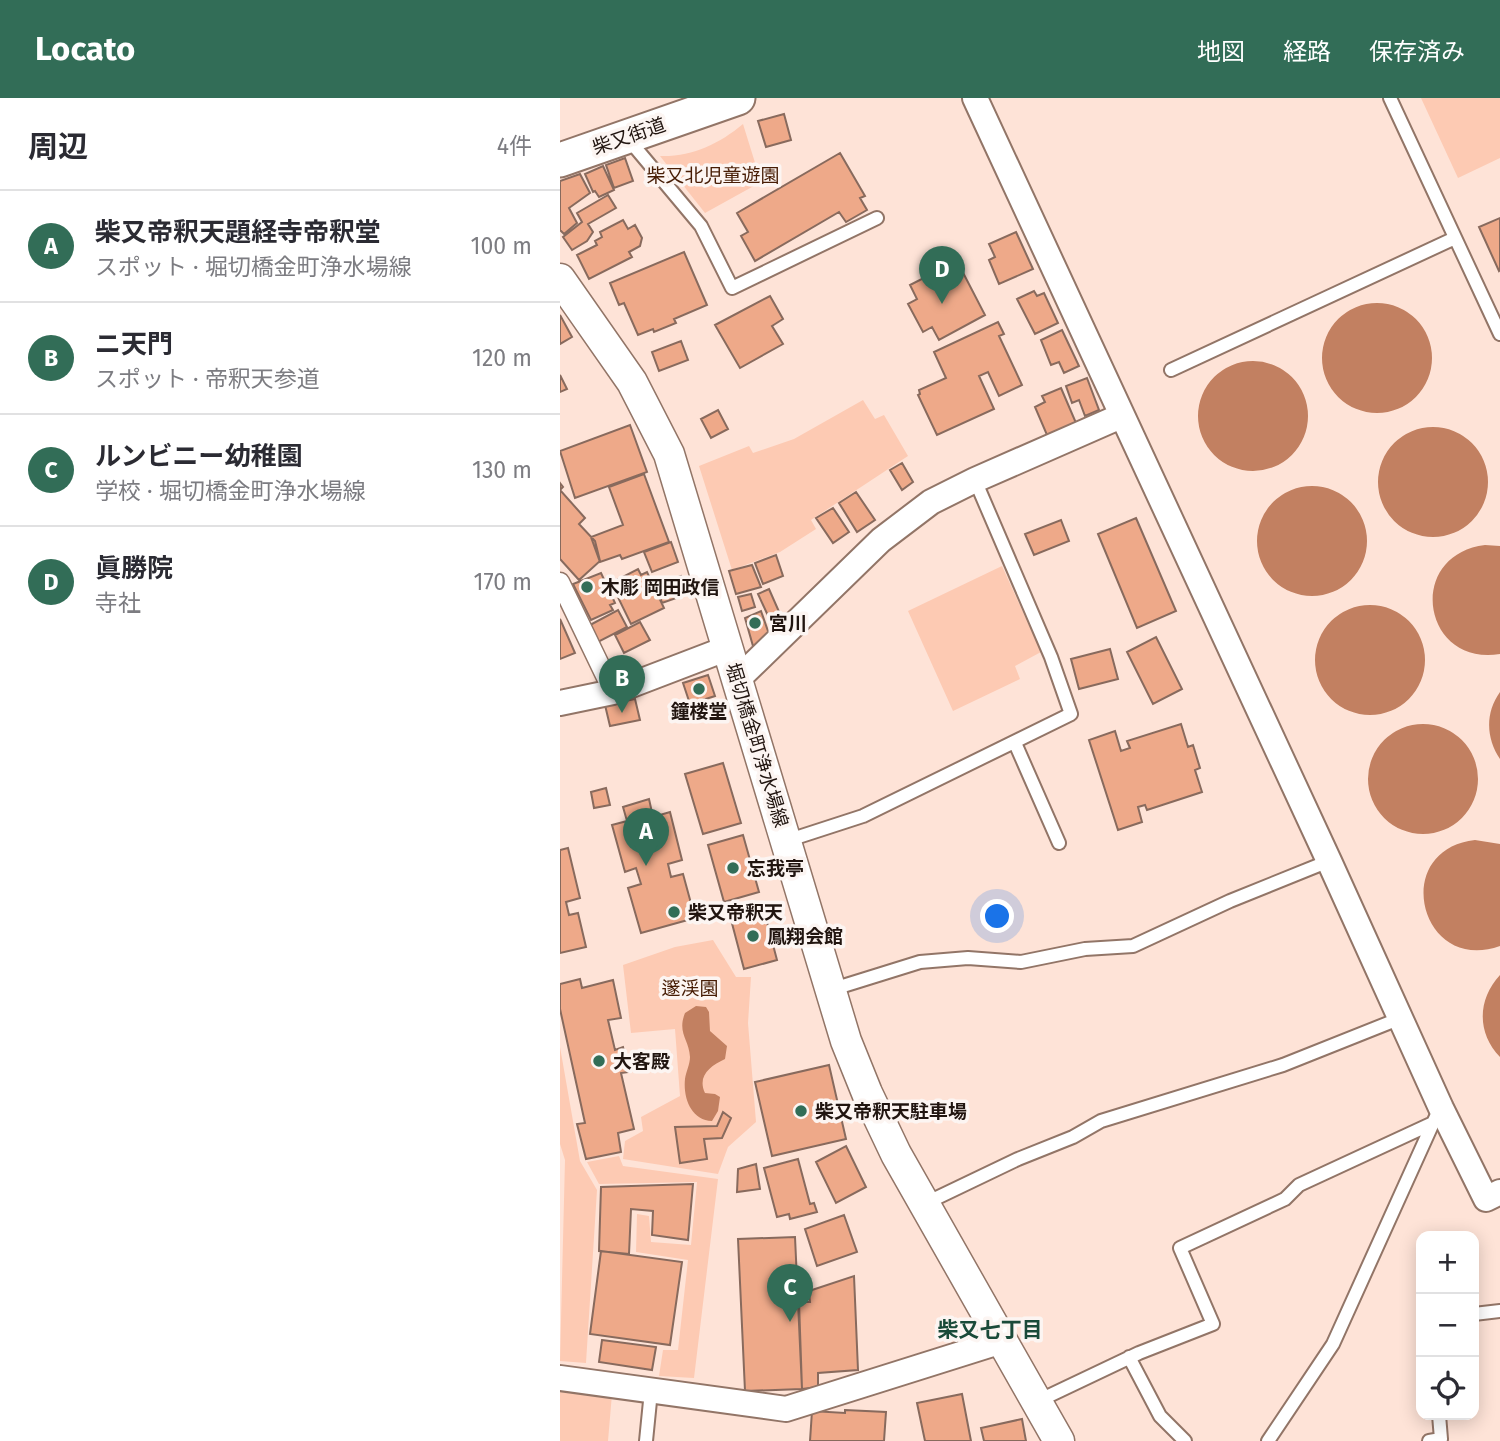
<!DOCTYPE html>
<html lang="ja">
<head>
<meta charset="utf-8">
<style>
	body { margin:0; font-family:"Fira Sans","Noto Sans JP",sans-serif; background:#f2f2f3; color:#2b2b33 }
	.controls { position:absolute; right:21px; bottom:21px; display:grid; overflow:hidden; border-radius:14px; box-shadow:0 4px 18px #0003 }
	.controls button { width:63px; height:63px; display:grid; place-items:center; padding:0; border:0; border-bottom:2px solid #e1e1e2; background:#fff; color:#2b2b33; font:35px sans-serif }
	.you { position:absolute; left:438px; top:819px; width:24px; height:24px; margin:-18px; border:5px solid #fff; border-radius:50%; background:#1a73e8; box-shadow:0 0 0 10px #1a73e833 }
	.badge { display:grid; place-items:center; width:46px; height:46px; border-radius:50%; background:#326d57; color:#fff; font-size:23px; font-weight:700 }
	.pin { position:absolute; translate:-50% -58px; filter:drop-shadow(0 2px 4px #0008) }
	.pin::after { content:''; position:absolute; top:37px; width:24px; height:21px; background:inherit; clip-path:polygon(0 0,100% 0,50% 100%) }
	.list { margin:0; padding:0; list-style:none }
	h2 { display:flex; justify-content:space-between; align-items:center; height:91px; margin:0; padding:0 28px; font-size:30px }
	h2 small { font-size:23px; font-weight:400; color:#7c7c81 }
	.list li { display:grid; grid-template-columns:46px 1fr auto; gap:21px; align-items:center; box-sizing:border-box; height:112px; padding:0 28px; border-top:2px solid #e1e1e2 }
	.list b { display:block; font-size:26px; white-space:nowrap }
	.list p { margin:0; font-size:23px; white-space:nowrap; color:#7c7c81 }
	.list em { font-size:23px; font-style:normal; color:#7c7c81 }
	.icon { flex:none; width:38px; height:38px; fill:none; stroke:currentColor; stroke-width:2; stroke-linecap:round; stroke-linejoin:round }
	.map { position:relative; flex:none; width:940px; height:1343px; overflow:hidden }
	header { display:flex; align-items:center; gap:42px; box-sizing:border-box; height:98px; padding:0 35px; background:#326d57; color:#fff }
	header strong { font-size:33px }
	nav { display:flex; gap:38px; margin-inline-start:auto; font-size:24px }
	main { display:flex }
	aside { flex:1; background:#fff }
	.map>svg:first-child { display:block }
	.green { fill:#fdcab3 }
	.water { fill:#c28061 }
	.building { fill:#eea989; stroke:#886a5d; stroke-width:2 }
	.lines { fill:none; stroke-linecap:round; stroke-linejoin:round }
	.service-casing { stroke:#927567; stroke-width:16 }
	.pedestrian-casing { stroke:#927567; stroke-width:21 }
	.minor-casing { stroke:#927567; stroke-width:28 }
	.tertiary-casing { stroke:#927567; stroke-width:33 }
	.secondary-casing { stroke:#927567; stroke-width:37 }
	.service { stroke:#fff; stroke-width:12 }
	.pedestrian { stroke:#fff; stroke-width:18 }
	.minor { stroke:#fff; stroke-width:24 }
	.tertiary { stroke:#fff; stroke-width:30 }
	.secondary { stroke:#fff; stroke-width:33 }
	.poi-dot { fill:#326d57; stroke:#fcf5f2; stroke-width:2.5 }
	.labels { text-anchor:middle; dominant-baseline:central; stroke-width:7; stroke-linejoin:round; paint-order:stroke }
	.street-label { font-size:19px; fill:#211510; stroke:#fcf5f2 }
	.park-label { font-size:19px; fill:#461c04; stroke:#fcf5f2 }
	.poi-label { font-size:19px; font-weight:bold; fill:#211510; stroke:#fcf5f2; text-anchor:start }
	.neighbourhood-label { font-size:21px; font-weight:bold; fill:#1a4a39; stroke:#fcf5f2 }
</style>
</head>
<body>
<header>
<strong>Locato</strong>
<nav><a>地図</a><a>経路</a><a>保存済み</a></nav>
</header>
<main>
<aside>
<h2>周辺<small>4件</small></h2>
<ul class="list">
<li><span class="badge">A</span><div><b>柴又帝釈天題経寺帝釈堂</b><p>スポット · 堀切橋金町浄水場線</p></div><em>100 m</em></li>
<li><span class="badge">B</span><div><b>ニ天門</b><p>スポット · 帝釈天参道</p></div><em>120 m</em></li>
<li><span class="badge">C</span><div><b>ルンビニー幼稚園</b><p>学校 · 堀切橋金町浄水場線</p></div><em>130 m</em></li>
<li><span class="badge">D</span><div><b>眞勝院</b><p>寺社</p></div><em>170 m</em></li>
</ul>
</aside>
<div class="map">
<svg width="940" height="1343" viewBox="0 0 940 1343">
	<rect width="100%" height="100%" fill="#fee3d7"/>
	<path class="green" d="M 861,0 L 940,0 L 940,60 L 898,80 Z
		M 183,26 L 201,84 L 145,115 L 100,58 C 132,59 159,46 183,26 Z
		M 303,302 L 315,321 L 324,317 L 348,358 L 251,422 L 256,431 L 220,454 L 172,472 L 139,368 L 189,348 L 193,355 L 234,341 Z
		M 442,468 L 481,554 L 455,568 L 460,581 L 393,613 L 348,513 Z
		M 153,842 L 176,879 L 191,879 L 188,925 L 196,1024 L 168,1049 L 158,1076 L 63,1061 L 65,1043 L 83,1033 L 81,1019 L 120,998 L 115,931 L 71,935 L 63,867 L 115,849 Z
		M 0,949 L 20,1063 L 37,1092 L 26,1265 L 0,1263 L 5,1062 L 0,1046 Z
		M 59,1058 L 63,1068 L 158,1081 L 134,1280 L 99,1278 L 103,1252 L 118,1252 L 128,1162 L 76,1154 L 77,1116 L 89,1118 L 91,1144 L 131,1147 L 137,1084 L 39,1086 L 27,1064 Z
		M 0,1291 L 52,1296 L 48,1343 L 0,1343 Z"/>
	<path class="water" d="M762 260a55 55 0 1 1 110 0a55 55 0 1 1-110 0Z
		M638 318a55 55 0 1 1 110 0a55 55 0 1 1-110 0Z
		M818 384a55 55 0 1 1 110 0a55 55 0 1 1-110 0Z
		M697 443a55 55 0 1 1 110 0a55 55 0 1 1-110 0Z
		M 925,447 L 940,448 L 940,556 C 862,569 845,457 925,447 Z
		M755 562a55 55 0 1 1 110 0a55 55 0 1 1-110 0Z
		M 940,594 L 940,661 C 926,640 925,615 940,594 Z
		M808 681a55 55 0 1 1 110 0a55 55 0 1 1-110 0Z
		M 915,742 L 940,746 L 940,848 C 860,877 829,752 915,742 Z
		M 940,877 L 940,959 C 917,935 917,902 940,877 Z
		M 136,908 L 146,909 L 149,914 L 150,933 L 167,948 L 165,961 C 150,968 137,978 145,995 L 155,996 L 160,999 L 158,1013 L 152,1023 C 131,1022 123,1000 125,981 C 126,974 130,966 130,959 C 129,941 117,935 125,915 Z"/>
	<path class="building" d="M 224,16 L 231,42 L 206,49 L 198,23 Z
		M 280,55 L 305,98 L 300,100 L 307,112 L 286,124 L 279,114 L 195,163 L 181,138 L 188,134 L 177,115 Z
		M 65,60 L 73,83 L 54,90 L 46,67 Z
		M 43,68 L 54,92 L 39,99 L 35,93 L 33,94 L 25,76 Z
		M 20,76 L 30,95 L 9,110 L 17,125 L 4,136 L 0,132 L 0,83 Z
		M 48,97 L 56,110 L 28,126 L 33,134 L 27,143 L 12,152 L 3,139 L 22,124 L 17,115 Z
		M 940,120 L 940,172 L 939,173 L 919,129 Z
		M 63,122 L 68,131 L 75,127 L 82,140 L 80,148 L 69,154 L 72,159 L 29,181 L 17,157 L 37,147 L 35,143 L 42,139 L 40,134 Z
		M 456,134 L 473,171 L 439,186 L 429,162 L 435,159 L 429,146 Z
		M 124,154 L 147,207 L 114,221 L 116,225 L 94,234 L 93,231 L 78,237 L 64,205 L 59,207 L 50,185 Z
		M 397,163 L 425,217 L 379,242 L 372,229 L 363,234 L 348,206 L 357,201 L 350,187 Z
		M 474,193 L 477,198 L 484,195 L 498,225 L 475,236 L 457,201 Z
		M 210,198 L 223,221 L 212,228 L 223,246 L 180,270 L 155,227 Z
		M 0,217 L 12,239 L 0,246 Z
		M 438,224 L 444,236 L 439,238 L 462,287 L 439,298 L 428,274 L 419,278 L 434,311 L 377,337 L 358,297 L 360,296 L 359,292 L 386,280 L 374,254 Z
		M 502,232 L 519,268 L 504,275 L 499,264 L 491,267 L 481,242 Z
		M 121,243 L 128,262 L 99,273 L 92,254 Z
		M 0,277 L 7,291 L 0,294 Z
		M 527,280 L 539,312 L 525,318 L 519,302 L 512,305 L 506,288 Z
		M 501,290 L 516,325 L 487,337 L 475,309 L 485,304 L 482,298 Z
		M 158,312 L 168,331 L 151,340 L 141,321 Z
		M 70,327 L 87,374 L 15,400 L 0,353 Z
		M 342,365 L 353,384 L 342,392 L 330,372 Z
		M 84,376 L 109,444 L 62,461 L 60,457 L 40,464 L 31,439 L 63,427 L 49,389 Z
		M 0,385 L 3,389 L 0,392 L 25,420 L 19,426 L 35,443 L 40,463 L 19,482 L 0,461 Z
		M 296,394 L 315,422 L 297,434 L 279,405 Z
		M 273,410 L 289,434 L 273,445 L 256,420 Z
		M 576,420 L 616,513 L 577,530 L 538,436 Z
		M 501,422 L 509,443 L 474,457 L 465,436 Z
		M 111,444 L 118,464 L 92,474 L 84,454 Z
		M 216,457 L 223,478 L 203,486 L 195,465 Z
		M 192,467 L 201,489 L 176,496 L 169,473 Z
		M 78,471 L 81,477 L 87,474 L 104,510 L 71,526 L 51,485 Z
		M 41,475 L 55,505 L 50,507 L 53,512 L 31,522 L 13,486 Z
		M 121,478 L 128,496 L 102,505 L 96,487 Z
		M 209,491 L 224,525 L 215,533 L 198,496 Z
		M 191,496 L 195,509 L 182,513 L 178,499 Z
		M 58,512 L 67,529 L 38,544 L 30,527 Z
		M 201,513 L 209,536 L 198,547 L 193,548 L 185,520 Z
		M 0,521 L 15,555 L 0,561 Z
		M 80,524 L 90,542 L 64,555 L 55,537 Z
		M 596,539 L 622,591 L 593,606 L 567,554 Z
		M 550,551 L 558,581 L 519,591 L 511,561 Z
		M 148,577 L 155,598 L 130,606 L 123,585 Z
		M 75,601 L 80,622 L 50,628 L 45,607 Z
		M 621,626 L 628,649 L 633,647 L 640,670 L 635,672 L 642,694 L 587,712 L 585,707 L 578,709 L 582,724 L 558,732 L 529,642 L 555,633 L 561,653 L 570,650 L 567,643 Z
		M 163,665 L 181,725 L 143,736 L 125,676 Z
		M 46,690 L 50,707 L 34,710 L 31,694 Z
		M 89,701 L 93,719 L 110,714 L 122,762 L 108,766 L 111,779 L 123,776 L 135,820 L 81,835 L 68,790 L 81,786 L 76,770 L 65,774 L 52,727 L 67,723 L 63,709 Z
		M 183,737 L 199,794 L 164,804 L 148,747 Z
		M 8,750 L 20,800 L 6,804 L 9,817 L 18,815 L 26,849 L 0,855 L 0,752 Z
		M 202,805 L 217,862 L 184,871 L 169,814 Z
		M 20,881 L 22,890 L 53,882 L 61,920 L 48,922 L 55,952 L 63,949 L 69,974 L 61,975 L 74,1031 L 58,1035 L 61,1054 L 26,1061 L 17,1026 L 25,1025 L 0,911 L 0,886 Z
		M 269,967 L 286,1041 L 212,1058 L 195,984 Z
		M 163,1014 L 171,1020 L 162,1040 L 144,1041 L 147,1061 L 120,1065 L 115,1029 L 157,1028 Z
		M 286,1048 L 306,1089 L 276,1105 L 256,1064 Z
		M 238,1061 L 250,1106 L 254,1105 L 257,1114 L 230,1121 L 229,1116 L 217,1119 L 204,1070 Z
		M 196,1066 L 200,1091 L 177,1094 L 178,1071 Z
		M 133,1086 L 128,1142 L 92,1137 L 93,1113 L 71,1111 L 69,1156 L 39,1153 L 41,1089 Z
		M 284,1117 L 297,1154 L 257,1168 L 245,1131 Z
		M 235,1139 L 242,1291 L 185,1293 L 178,1141 Z
		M 41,1153 L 122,1164 L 110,1247 L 30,1236 Z
		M 294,1178 L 298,1272 L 258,1275 L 258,1289 L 242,1291 L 239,1204 L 250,1204 L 249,1193 Z
		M 42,1242 L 96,1249 L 92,1272 L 39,1264 Z
		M 402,1296 L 411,1343 L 365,1343 L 357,1305 Z
		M 285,1312 L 326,1314 L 324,1343 L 250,1343 L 252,1313 L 285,1315 Z
		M 462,1321 L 466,1343 L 424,1343 L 421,1330 Z"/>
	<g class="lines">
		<defs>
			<path id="service" d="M 830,0 L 940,236
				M 69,42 L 141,128 L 172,190 L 317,120
				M 611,272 L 895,140
				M 455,645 L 499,745
				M 226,743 L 303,718 L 511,616 L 491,559 L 415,382
				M 270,892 L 360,864 L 408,860 L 461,864 L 525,851 L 573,848 L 670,803 L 769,763
				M 364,1106 L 458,1061 L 513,1039 L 541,1023 L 723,967 L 841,920
				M 914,1216 L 940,1213
				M 569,1259 L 600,1318 L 625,1343
				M 478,1303 L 579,1255 L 653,1226 L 620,1150 L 725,1101 L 739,1087 L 873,1025 L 880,1010
				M 86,1343 L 91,1293
				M 708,1343 L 773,1246 L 873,1025
				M 869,1343 L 881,1341 L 879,1317"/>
			<path id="pedestrian" d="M 0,484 L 53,594"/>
			<path id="minor" d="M 415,0 L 769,763 L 881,1010 L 926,1101 L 940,1094
				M 178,581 L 321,442 L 371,404 L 415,382 L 561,318
				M 0,605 L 53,594 L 168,550
				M 0,1280 L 226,1311 L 442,1243"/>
			<path id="tertiary" d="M 0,181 L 72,284 L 109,356 L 286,943 L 307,995 L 336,1056 L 499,1343"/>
			<path id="secondary" d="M 0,62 L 178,0"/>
		</defs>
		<use href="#service" class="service-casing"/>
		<use href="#pedestrian" class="pedestrian-casing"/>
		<use href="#minor" class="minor-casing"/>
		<use href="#tertiary" class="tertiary-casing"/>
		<use href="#secondary" class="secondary-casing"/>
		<use href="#service" class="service"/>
		<use href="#pedestrian" class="pedestrian"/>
		<use href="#minor" class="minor"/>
		<use href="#tertiary" class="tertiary"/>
		<use href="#secondary" class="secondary"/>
	</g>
	<g class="poi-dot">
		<circle cx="27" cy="489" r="7"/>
		<circle cx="195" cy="525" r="7"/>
		<circle cx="139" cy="591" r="7"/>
		<circle cx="173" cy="770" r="7"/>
		<circle cx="114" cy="814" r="7"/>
		<circle cx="193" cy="838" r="7"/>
		<circle cx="39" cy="963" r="7"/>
		<circle cx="241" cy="1013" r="7"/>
	</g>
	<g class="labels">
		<g class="street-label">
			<text transform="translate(69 38) rotate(-19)">柴又街道</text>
			<text transform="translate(197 647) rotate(73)">堀切橋金町浄水場線</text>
		</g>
		<g class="park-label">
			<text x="153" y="77">柴又北児童遊園</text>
			<text x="130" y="890">邃渓園</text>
		</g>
		<g class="poi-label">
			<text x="41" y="489">木彫 岡田政信</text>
			<text x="209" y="525">宮川</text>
			<text x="139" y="613" text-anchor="middle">鐘楼堂</text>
			<text x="187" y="770">忘我亭</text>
			<text x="128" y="814">柴又帝釈天</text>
			<text x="207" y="838">鳳翔会館</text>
			<text x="53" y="963">大客殿</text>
			<text x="255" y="1013">柴又帝釈天駐車場</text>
		</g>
		<g class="neighbourhood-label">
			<text x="430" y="1232">柴又七丁目</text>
		</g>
	</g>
</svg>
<div class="controls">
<button>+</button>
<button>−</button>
<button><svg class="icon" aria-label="locate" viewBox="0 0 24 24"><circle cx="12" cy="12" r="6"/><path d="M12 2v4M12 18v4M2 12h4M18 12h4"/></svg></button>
</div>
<div class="you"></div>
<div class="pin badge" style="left:86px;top:768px">A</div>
<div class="pin badge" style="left:62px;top:615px">B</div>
<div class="pin badge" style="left:230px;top:1224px">C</div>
<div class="pin badge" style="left:382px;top:206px">D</div>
</div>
</main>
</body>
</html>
